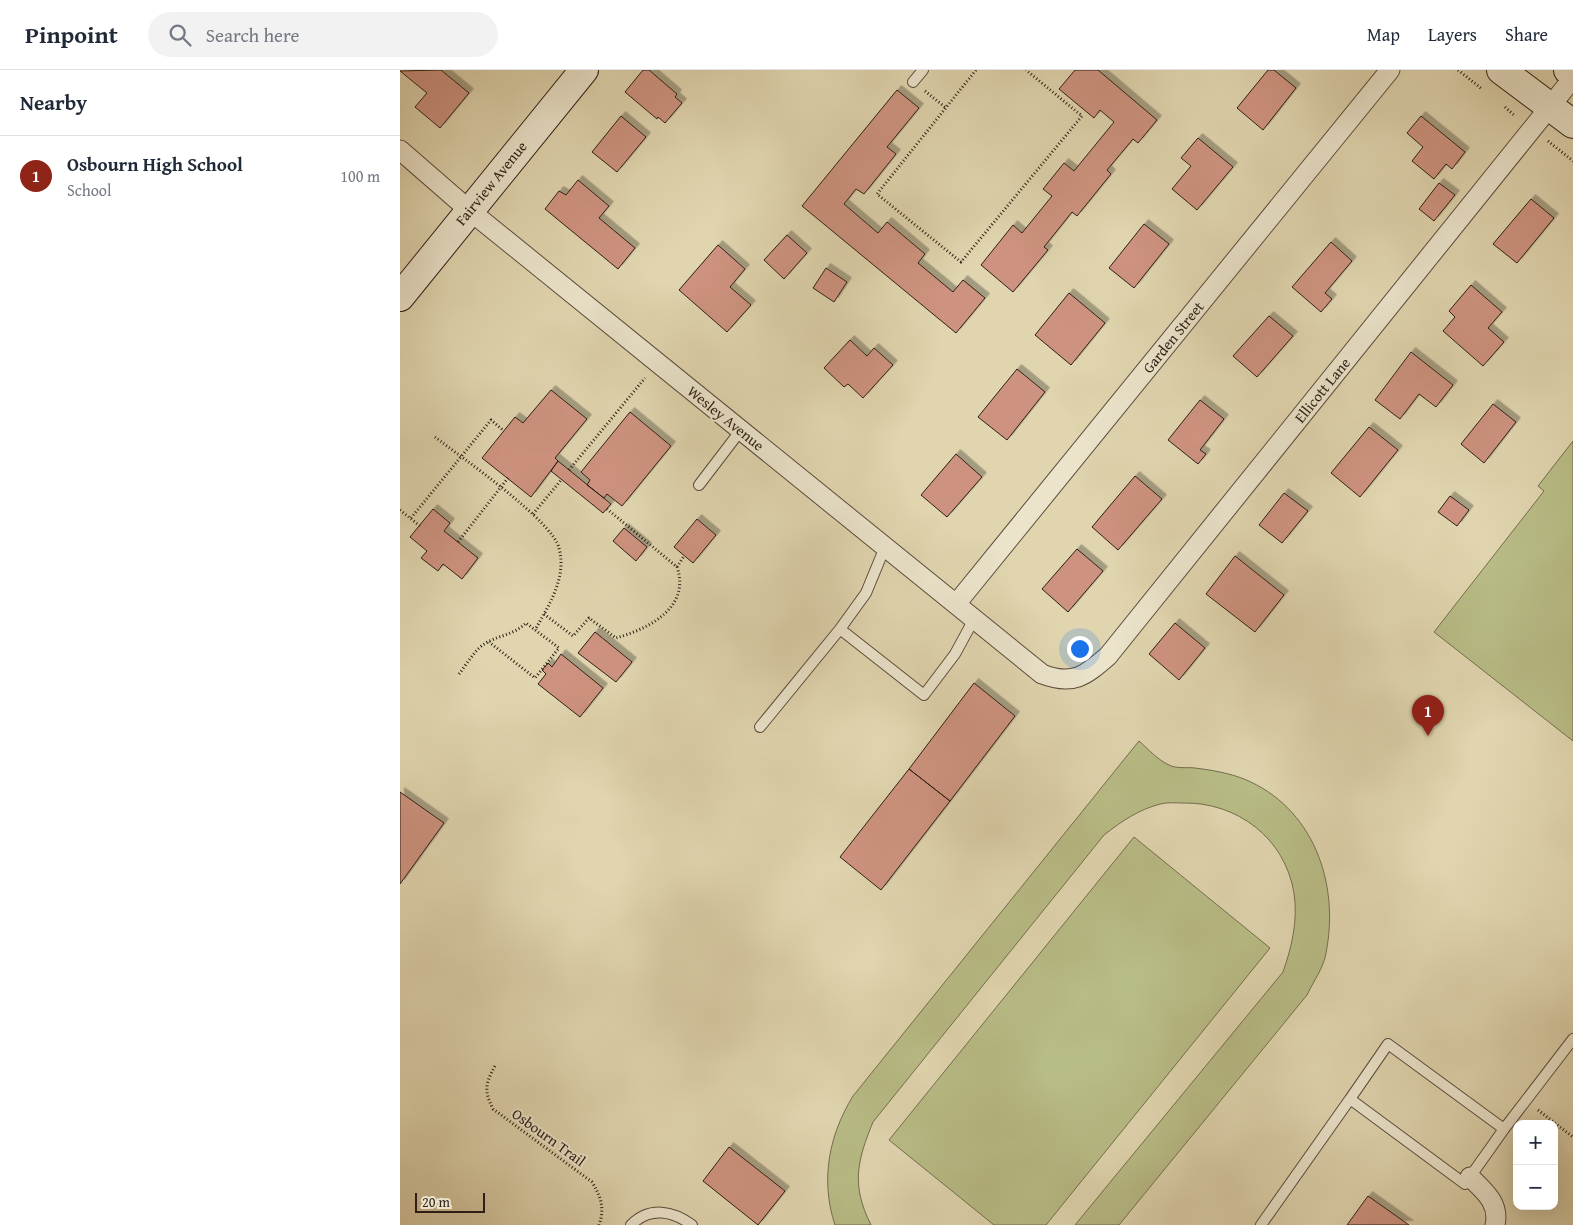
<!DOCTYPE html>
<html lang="en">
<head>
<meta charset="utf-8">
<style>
	body { margin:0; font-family:"Gentium Book Plus",serif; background:#f2f2f3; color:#1f2937 }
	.controls { position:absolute; right:15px; bottom:15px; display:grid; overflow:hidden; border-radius:10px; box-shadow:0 5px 20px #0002 }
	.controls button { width:45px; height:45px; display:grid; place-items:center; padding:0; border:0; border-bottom:1px solid #e0e1e3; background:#fff; color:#1f2937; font:25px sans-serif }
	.scale { position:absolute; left:15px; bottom:12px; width:70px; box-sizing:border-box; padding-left:5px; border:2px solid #2f1f16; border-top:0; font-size:14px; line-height:18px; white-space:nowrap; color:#2f1f16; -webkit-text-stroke:4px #ebe4cb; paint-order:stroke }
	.you { position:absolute; left:679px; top:578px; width:18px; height:18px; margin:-12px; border:4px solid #fff; border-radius:50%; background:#1a73e8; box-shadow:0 0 0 8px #1a73e833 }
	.badge { display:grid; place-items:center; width:32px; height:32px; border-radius:50%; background:#8f2418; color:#fff; font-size:16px; font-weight:700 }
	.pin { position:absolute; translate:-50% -41px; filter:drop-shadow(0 1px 2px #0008) }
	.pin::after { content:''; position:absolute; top:26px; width:18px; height:15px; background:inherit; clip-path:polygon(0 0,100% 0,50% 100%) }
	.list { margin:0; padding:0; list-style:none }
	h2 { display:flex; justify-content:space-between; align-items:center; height:65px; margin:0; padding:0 20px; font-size:21px }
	h2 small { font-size:16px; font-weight:400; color:#747a83 }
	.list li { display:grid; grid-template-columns:32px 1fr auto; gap:15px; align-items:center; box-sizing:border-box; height:80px; padding:0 20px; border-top:1px solid #e0e1e3 }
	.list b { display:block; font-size:19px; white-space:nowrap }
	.list p { margin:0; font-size:16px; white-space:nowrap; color:#747a83 }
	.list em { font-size:16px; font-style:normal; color:#747a83 }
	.icon { flex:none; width:28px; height:28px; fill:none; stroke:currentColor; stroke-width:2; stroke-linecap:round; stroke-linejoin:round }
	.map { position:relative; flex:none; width:1173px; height:1155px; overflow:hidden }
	header { display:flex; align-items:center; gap:30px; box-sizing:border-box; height:70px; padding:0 25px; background:#fff; border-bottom:1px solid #e0e1e3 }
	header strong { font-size:24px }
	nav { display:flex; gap:28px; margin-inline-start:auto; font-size:18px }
	.search { width:350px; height:45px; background:#f2f2f3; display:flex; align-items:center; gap:12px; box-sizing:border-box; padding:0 18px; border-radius:28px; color:#747a83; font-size:19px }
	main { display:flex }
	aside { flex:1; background:#fff }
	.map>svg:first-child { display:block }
	.green { fill:#b8bc86; stroke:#746e4e }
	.building { fill:#ce9380; stroke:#2f1f16; filter:url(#shadow) }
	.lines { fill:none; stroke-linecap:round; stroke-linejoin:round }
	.lane-casing { stroke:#5b4c3c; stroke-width:12 }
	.street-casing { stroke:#5b4c3c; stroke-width:21 }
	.secondary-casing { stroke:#2f1f16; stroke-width:30 }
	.path { stroke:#2f1f16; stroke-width:3; stroke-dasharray:1 2.5; stroke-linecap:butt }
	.lane { stroke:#ebe4cb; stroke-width:10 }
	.street { stroke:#ebe4cb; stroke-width:19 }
	.secondary { stroke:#ebe4cb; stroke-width:28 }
	.labels { text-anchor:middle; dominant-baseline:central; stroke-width:4; stroke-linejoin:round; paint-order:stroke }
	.street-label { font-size:15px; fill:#2f1f16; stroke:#ebe4cb }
</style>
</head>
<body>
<header>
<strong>Pinpoint</strong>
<div class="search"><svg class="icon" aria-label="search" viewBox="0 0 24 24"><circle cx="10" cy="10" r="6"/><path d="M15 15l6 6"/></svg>Search here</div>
<nav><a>Map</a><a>Layers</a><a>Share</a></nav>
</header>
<main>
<aside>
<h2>Nearby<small></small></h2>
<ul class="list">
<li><span class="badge">1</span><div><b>Osbourn High School</b><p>School</p></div><em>100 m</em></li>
</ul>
</aside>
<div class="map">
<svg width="1173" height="1155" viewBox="0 0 1173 1155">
	<defs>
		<filter id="shadow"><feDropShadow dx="4.5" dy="-4.5" stdDeviation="0" flood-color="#0004"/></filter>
	</defs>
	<rect width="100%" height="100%" fill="#e0d5af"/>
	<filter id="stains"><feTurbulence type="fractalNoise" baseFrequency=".004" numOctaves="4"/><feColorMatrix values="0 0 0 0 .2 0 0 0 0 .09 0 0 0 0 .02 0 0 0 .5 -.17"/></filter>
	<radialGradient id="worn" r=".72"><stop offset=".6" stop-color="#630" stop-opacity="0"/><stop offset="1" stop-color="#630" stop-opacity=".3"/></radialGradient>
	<path class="green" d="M 1173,371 L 1173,671 L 1034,562 L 1144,421 L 1138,416 Z
		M 739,671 C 748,679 758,690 769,695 C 776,699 788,697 795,698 C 811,700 829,703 844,709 C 913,737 940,813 926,883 C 924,897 913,912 907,925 L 719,1155 L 675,1155 L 883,902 C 892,876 898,851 894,823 C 885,768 837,732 783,733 C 776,733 767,732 760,734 C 738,740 722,751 704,765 L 473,1052 C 457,1091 451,1115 471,1155 L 435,1155 C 420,1110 429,1065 453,1026 Z
		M 734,767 L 870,878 L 646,1155 L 594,1155 L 489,1070 Z"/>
	<path class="building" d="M 41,0 L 69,23 L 40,58 L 15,37 L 27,23 L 0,1 Z
		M 243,0 L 249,0 L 277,24 L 275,27 L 282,33 L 265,53 L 258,47 L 257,49 L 225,22 Z
		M 675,0 L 698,0 L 757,50 L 738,73 L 733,69 L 707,100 L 711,104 L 677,146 L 672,142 L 644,177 L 648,180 L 613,222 L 581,195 L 613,155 L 622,163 L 652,126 L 643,119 L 664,93 L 674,101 L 714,52 L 700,40 L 694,48 L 659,19 Z
		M 868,0 L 874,0 L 896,18 L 863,60 L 837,38 Z
		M 497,20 L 519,38 L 487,77 L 496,84 L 464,124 L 456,119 L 444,134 L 478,163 L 487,152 L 525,184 L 518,193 L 553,222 L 563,210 L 585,228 L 556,263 L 402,136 Z
		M 221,46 L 246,67 L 217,102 L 192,82 Z
		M 1021,46 L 1065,82 L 1052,99 L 1046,94 L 1034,109 L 1012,91 L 1023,77 L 1007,63 Z
		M 798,68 L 833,97 L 797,140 L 772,119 L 791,96 L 781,88 Z
		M 178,110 L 209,136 L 199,148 L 235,178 L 218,199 L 145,139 L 159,121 L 166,125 Z
		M 1039,113 L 1055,125 L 1034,151 L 1019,139 Z
		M 1131,129 L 1154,148 L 1117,193 L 1093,174 Z
		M 744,154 L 769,174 L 734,218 L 709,198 Z
		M 387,165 L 407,183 L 384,209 L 364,190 Z
		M 931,172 L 952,191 L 925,223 L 932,229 L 921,242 L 892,217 Z
		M 318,175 L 345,199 L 330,217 L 351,235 L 327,262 L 279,220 Z
		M 426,198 L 447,212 L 434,232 L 413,218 Z
		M 1071,215 L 1102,242 L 1088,258 L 1104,272 L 1083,296 L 1043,261 L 1055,247 L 1049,241 Z
		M 669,223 L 705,253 L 671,295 L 635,265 Z
		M 869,246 L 893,266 L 857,307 L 833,286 Z
		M 450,270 L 467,286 L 474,278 L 493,295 L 463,328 L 448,314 L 444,317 L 424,298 Z
		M 1011,282 L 1053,315 L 1036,337 L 1019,324 L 1000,349 L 975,330 Z
		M 617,299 L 645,322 L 607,370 L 578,347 Z
		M 151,320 L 187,349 L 155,388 L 158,391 L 131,427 L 82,388 L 115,347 L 123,353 Z
		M 800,330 L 824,349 L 800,380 L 806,384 L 798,394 L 768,370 Z
		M 1093,334 L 1116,352 L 1084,393 L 1061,374 Z
		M 230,342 L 271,376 L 222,436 L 207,424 L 204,428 L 187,415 L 190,410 L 181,402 Z
		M 969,357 L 998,380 L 960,427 L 931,403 Z
		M 556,384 L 582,407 L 547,447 L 521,425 Z
		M 158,391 L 211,434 L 203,443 L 151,401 Z
		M 735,406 L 762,429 L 718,480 L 692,457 Z
		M 884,423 L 908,441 L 882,473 L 859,455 Z
		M 1050,426 L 1069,440 L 1057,456 L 1038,442 Z
		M 33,439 L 50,453 L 44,461 L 78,488 L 62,509 L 43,494 L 38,501 L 21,488 L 27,481 L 10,467 Z
		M 297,449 L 316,465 L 293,493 L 274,477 Z
		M 224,458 L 247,477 L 236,491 L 213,471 Z
		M 677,479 L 703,501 L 668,542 L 642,519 Z
		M 835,486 L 884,525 L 855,562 L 806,524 Z
		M 775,553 L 805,578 L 779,610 L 749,584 Z
		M 195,562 L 232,592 L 216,612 L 178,583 Z
		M 161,584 L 203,618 L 180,647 L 138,614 L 146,604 L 142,600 L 148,593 L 152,597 Z
		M 574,613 L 615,646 L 550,731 L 509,699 Z
		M 509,699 L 550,731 L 481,820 L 440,787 Z
		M 0,722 L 44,753 L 0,814 Z
		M 329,1077 L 385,1121 L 358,1155 L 303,1111 Z
		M 968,1126 L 1009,1155 L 947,1155 Z"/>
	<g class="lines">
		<defs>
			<path id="lane" d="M 513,12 L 523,0
				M 299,415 L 341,360
				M 440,559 L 466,523 L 485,477
				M 360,657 L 440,559 L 524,625 L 555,584 L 574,549
				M 1104,1059 L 988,974 L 950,1029 L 1065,1114 L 1104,1059 L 1173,969
				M 231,1155 C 250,1136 273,1141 292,1155
				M 861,1155 L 950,1029"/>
			<path id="street" d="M 0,80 L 69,140 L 642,604 C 673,616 685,606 708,586 L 1173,8
				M 556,534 L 990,0
				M 1070,1107 C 1084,1121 1100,1133 1095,1155"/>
			<path id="secondary" d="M 1101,0 L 1173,54
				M 1168,0 L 1173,4
				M 0,227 L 184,0"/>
		</defs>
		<use href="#lane" class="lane-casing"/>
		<use href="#street" class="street-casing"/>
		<use href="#secondary" class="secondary-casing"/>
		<path class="path" d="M 576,0 L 477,124 L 561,192 L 682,46 L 626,0
			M 1058,0 L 1082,19
			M 525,21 L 546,38
			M 1105,37 L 1115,46
			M 1148,71 L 1173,91
			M 35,367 C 61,387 153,451 159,478 C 167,508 149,535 135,560
			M 169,400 L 245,308
			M 0,440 L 20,456
			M 133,444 L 162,409
			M 11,448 L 91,350 L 104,361
			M 58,472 L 108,408
			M 277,497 L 284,486
			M 144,544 L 173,566 L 189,548 L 216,568 C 248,559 291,538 277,497 L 207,439
			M 59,604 C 67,594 75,579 86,573 C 99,565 114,565 126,553 L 159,578 L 135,608 L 89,572
			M 95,996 C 85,1014 84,1021 93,1039 L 192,1112 C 201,1127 205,1138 199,1155
			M 1138,1040 L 1173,1067"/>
		<use href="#lane" class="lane"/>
		<use href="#street" class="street"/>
		<use href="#secondary" class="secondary"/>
	</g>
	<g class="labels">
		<g class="street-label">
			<text transform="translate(91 113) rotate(-51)">Fairview Avenue</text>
			<text transform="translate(773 267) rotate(-51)">Garden Street</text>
			<text transform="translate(922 320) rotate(-51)">Ellicott Lane</text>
			<text transform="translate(326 348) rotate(39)">Wesley Avenue</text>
			<text transform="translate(149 1067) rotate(36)">Osbourn Trail</text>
		</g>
	</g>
	<rect width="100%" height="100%" filter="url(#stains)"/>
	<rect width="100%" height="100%" fill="url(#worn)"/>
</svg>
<div class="controls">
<button>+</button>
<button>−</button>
</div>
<div class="scale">20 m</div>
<div class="you"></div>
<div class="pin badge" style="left:1028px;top:666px">1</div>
</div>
</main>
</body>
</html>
